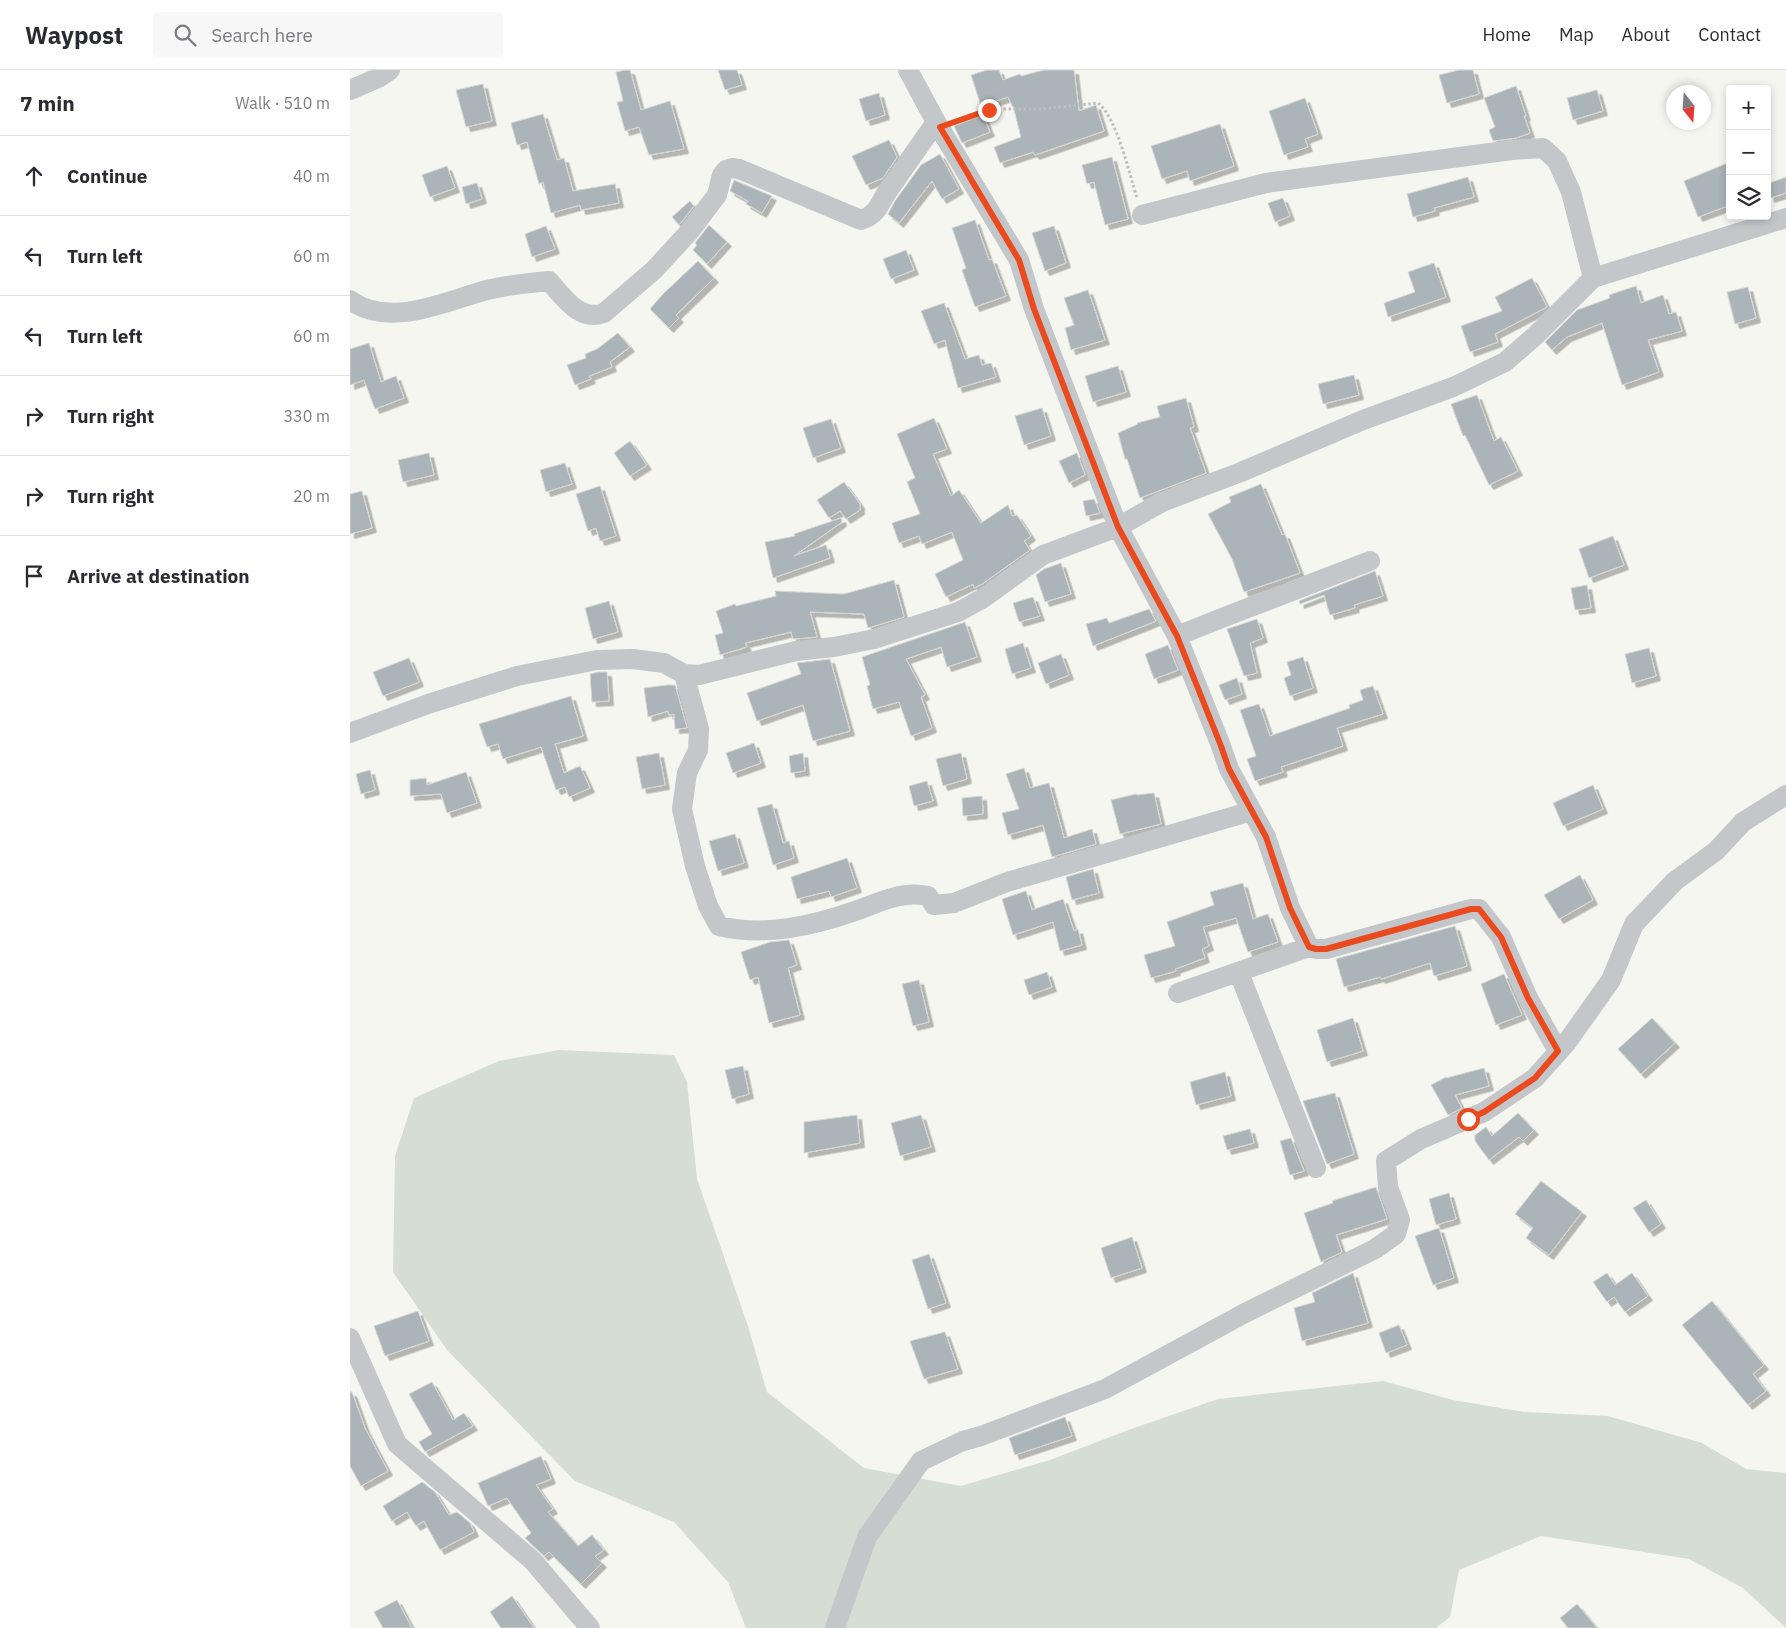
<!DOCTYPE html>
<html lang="en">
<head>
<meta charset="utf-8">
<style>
	body { margin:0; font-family:"IBM Plex Sans",sans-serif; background:#f7f7f7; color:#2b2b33 }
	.controls { position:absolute; right:15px; top:15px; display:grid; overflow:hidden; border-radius:5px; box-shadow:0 2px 8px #0003 }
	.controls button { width:45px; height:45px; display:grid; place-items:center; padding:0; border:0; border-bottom:1px solid #e1e1e2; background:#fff; color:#2b2b33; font:25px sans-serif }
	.compass { position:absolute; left:1316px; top:15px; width:45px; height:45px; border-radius:50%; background:#fff; box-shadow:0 2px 8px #0003; rotate:163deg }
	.stop { position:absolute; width:15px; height:15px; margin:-11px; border:4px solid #ea4a1d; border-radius:50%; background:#fff }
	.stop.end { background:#ea4a1d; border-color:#fff; box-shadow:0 1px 5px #0008 }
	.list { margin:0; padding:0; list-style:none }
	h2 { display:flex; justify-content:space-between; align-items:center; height:65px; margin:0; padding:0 20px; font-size:21px }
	h2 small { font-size:16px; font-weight:400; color:#7c7c81 }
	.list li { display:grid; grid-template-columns:32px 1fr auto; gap:15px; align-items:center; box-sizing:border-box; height:80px; padding:0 20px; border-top:1px solid #e1e1e2 }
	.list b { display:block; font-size:19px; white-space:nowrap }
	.list em { font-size:16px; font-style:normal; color:#7c7c81 }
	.icon { flex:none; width:28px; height:28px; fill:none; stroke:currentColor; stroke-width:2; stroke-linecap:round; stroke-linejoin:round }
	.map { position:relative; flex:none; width:1436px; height:1558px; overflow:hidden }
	header { display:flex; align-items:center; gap:30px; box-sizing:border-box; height:70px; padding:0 25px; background:#fff; border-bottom:1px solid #e1e1e2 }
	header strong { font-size:24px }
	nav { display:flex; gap:28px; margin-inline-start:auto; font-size:18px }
	.search { width:350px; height:45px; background:#f7f7f7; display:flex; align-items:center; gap:12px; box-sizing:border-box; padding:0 18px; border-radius:5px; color:#7c7c81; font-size:19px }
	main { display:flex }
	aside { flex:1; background:#fff }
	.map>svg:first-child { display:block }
	.green { fill:#d6ddd2 }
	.building { fill:#abb4b8; stroke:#d7d7d4; filter:url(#shadow) }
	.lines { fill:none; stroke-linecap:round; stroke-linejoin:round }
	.path { stroke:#bcbfc1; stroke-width:3; stroke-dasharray:2.5 2.5; stroke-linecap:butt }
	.street { stroke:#c3c7ca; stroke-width:20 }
	.route { stroke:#ea4a1d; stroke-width:6 }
</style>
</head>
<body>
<header>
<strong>Waypost</strong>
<div class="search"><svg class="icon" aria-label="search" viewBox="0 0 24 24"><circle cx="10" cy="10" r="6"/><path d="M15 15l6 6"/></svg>Search here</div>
<nav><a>Home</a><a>Map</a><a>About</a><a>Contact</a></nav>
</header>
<main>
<aside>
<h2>7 min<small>Walk · 510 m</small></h2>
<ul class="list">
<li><svg class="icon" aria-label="ahead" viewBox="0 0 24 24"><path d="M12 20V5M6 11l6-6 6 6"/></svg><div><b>Continue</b></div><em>40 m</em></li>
<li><svg class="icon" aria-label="left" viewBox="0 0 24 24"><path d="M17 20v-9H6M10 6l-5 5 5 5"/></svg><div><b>Turn left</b></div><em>60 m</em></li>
<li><svg class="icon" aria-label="left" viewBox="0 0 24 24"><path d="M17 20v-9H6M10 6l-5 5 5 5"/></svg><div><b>Turn left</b></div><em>60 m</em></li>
<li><svg class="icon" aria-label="right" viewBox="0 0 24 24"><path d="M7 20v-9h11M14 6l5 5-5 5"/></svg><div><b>Turn right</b></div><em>330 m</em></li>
<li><svg class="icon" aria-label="right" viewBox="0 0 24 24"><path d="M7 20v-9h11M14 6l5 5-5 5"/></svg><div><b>Turn right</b></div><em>20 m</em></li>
<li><svg class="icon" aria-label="arrive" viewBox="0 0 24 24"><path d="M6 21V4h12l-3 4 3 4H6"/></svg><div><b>Arrive at destination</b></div></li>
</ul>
</aside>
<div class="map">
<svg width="1436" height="1558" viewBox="0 0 1436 1558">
	<defs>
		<filter id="shadow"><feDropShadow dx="4.5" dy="4.5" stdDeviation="0" flood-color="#0004"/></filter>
	</defs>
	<rect width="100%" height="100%" fill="#f6f6f1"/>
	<path class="green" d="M 209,980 L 324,985 L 337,1012 L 347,1109 L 398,1256 L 417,1322 L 514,1398 L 611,1416 L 700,1390 L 781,1359 L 868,1329 L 1033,1311 L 1103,1330 L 1174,1342 L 1258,1346 L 1352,1373 L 1396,1399 L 1436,1403 L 1436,1558 L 1393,1518 L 1339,1489 L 1191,1466 L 1109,1500 L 1100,1547 L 1086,1558 L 396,1558 L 378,1512 L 324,1452 L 225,1411 L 97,1280 L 43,1202 L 45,1086 L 64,1028 L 149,991 Z"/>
	<path class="building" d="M 275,0 L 280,0 L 291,40 L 320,31 L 334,79 L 299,85 L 289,57 L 275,61 L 267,32 L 273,31 L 266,2 Z
		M 368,0 L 387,0 L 392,15 L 375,20 Z
		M 637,0 L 649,0 L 653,10 L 670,4 L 671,6 L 694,0 L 724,0 L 729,41 L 746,35 L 754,61 L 685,85 L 683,82 L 650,93 L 644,77 L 671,67 L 663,36 L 662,36 L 658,27 L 631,36 L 621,5 Z
		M 1109,0 L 1123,0 L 1129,24 L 1097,33 L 1089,5 Z
		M 133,14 L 142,51 L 116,57 L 106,20 Z
		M 1166,16 L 1176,46 L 1174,46 L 1180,63 L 1166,68 L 1143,71 L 1139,60 L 1145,57 L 1134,28 Z
		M 1247,20 L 1253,41 L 1223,50 L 1217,28 Z
		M 529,23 L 535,45 L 516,51 L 509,29 Z
		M 955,28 L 968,64 L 955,69 L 958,77 L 934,85 L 919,41 Z
		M 193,44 L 207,90 L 214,88 L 223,121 L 265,114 L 269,133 L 231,140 L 230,135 L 201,143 L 193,112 L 189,114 L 177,72 L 167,75 L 161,53 Z
		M 633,45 L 640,62 L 612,73 L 604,56 Z
		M 870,54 L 884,96 L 840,111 L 837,101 L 812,109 L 801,76 Z
		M 539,70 L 547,87 L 533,108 L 516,115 L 502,86 Z
		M 590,84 L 609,119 L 592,129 L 582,111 L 549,153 L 538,144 L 545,131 L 571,95 Z
		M 762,87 L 778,149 L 755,155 L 744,112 L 737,114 L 732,95 Z
		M 1380,92 L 1380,135 L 1348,147 L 1334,111 Z
		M 97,96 L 105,118 L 80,127 L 72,105 Z
		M 1118,107 L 1124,127 L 1084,138 L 1085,141 L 1063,147 L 1057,124 Z
		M 1436,107 L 1436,123 L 1420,128 L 1417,114 Z
		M 384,110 L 422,126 L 412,143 L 396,134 L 398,131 L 380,121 Z
		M 127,113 L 132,129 L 116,134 L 112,117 Z
		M 933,128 L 940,146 L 925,152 L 918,133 Z
		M 340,131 L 344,136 L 329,155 L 322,147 Z
		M 625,150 L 639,190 L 642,189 L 656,226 L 625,237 L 612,200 L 616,198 L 602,158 Z
		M 359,155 L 377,172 L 357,194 L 343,180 L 347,175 L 345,173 Z
		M 196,156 L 205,179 L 182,187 L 175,164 Z
		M 704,156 L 716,193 L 695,201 L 682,163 Z
		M 556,180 L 564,200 L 541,209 L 533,189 Z
		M 348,191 L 364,208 L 326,245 L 329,248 L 319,258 L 300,239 L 312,225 Z
		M 1084,193 L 1096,227 L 1038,247 L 1034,233 L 1065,222 L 1058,202 Z
		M 1182,208 L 1197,237 L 1145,264 L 1148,272 L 1120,282 L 1111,256 L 1152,241 L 1145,227 Z
		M 1286,216 L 1291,233 L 1313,225 L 1319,244 L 1326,242 L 1332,261 L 1298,270 L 1309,302 L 1272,315 L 1252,253 L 1217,267 L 1202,280 L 1195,272 L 1227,240 L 1260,228 L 1259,225 Z
		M 1398,217 L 1406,248 L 1385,254 L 1377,222 Z
		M 738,220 L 755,270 L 721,280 L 715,258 L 724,255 L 714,228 Z
		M 594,233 L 615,289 L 629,285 L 632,295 L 641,293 L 646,307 L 608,318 L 595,270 L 584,274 L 571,241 Z
		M 268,263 L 280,277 L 260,292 L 262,297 L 239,306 L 241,309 L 225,315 L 217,295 L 236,288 L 235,284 L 247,279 Z
		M 19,273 L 31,312 L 46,306 L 54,328 L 25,339 L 14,310 L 0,315 L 0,279 Z
		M 768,296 L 776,322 L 743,332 L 735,306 Z
		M 1004,305 L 1009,325 L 973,334 L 968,314 Z
		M 1127,325 L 1144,371 L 1151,367 L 1168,401 L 1139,415 L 1115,365 L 1113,366 L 1101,334 Z
		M 836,328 L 844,357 L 840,358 L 856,403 L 790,428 L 777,389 L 775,389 L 768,363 L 788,354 L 787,353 L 810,347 L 807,336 Z
		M 692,338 L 701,366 L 674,375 L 665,346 Z
		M 584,348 L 597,379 L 583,384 L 601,426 L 609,420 L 631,453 L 658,435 L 662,446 L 667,445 L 681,466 L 674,471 L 680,480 L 632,514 L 624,518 L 623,514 L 596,527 L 585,504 L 613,490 L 602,462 L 572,474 L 569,466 L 549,473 L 542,453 L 570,444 L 557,412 L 565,408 L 547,364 Z
		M 481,349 L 491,378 L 463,388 L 453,358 Z
		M 280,371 L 297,395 L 280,406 L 264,383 Z
		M 79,383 L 84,405 L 53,412 L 48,390 Z
		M 727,383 L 735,405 L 719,413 L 709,391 Z
		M 215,393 L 222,414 L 196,422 L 190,400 Z
		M 494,412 L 510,434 L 510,440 L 496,449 L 490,441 L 479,448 L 467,430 Z
		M 911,414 L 932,465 L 935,464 L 950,503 L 894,522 L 882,489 L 858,444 L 881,432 L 879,427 Z
		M 250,416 L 266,466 L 250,471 L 246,458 L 238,461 L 226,424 Z
		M 12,421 L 22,458 L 0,464 L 0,424 Z
		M 744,429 L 750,443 L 736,446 L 733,431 Z
		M 491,448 L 492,452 L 444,486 L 476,475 L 480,488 L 423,508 L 415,472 L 445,466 L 444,464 Z
		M 1263,466 L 1274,495 L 1239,508 L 1229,479 Z
		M 711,493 L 721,524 L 695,532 L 686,505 L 694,499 Z
		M 1025,501 L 1033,526 L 1004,535 L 1005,538 L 980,545 L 974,525 L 950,534 L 949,531 Z
		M 544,510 L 554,547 L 518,558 L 514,544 L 460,542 L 467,567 L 443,569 L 441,562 L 395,573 L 397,577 L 370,585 L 365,565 L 373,563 L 366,541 L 385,534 L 386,536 L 426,526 L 425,521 L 494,524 Z
		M 1237,515 L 1241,538 L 1225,540 L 1221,518 Z
		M 683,527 L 690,546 L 669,552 L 663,533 Z
		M 259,531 L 268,562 L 243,569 L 235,538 Z
		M 799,539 L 806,551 L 743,576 L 736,554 L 757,548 L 759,553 Z
		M 907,549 L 913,568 L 900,573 L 907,603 L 894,606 L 877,559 Z
		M 615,552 L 627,587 L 597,597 L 591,577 L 556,589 L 575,625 L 571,627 L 582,658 L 561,666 L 549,632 L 523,639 L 517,616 L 520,615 L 512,587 Z
		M 673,573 L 681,598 L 662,604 L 655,579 Z
		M 818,575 L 828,600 L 804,609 L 795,584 Z
		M 1299,578 L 1306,606 L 1282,613 L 1275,584 Z
		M 711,584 L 719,605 L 696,614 L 688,593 Z
		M 953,587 L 963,618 L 940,626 L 934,608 L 941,605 L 937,592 Z
		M 59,588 L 69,612 L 33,626 L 23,602 Z
		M 480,589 L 500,661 L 463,671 L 453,635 L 407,651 L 397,623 L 451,604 L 447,593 Z
		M 248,602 L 257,602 L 259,631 L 242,632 L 240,604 Z
		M 887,608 L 892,624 L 875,630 L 869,615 Z
		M 317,615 L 325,615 L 337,658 L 325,659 L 324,644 L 319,645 L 318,641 L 298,647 L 294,618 Z
		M 1023,616 L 1033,644 L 987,658 L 993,676 L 931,697 L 933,702 L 905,711 L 897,689 L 906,686 L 890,640 L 909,634 L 920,666 L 1000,638 L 999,635 L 1013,630 L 1010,620 Z
		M 221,626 L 233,666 L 205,674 L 214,703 L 230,696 L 240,718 L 219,727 L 215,717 L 206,720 L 191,677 L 153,689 L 148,674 L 137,677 L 129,654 Z
		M 404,673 L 411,693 L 383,703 L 376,683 Z
		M 309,683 L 315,715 L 292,719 L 286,687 Z
		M 453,683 L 455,701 L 441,703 L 439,686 Z
		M 611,683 L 617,709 L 593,716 L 586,689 Z
		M 674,698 L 680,718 L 699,713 L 714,768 L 742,759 L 746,774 L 702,787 L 693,755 L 658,765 L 652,743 L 669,739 L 656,704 Z
		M 20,700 L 25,720 L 11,724 L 6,704 Z
		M 116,702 L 127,733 L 97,743 L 91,724 L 60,726 L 60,710 L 76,708 L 77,715 Z
		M 577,711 L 583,731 L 564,736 L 559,716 Z
		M 1243,715 L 1253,739 L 1213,756 L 1203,733 Z
		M 804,723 L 811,754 L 770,764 L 761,730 L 786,724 L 787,725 Z
		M 632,726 L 633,744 L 613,746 L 612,728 Z
		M 422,734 L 433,773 L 439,771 L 444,788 L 423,795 L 407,738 Z
		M 385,764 L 394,793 L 368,801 L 359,771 Z
		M 497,788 L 507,818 L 481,827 L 479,821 L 447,829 L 441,807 Z
		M 743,799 L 749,823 L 722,830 L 716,807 Z
		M 1230,805 L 1243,830 L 1209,849 L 1194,825 Z
		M 893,813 L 903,849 L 918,844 L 928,872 L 898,882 L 886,848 L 853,857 L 859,876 L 852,879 L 855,888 L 825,899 L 826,901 L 801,908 L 794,885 L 825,876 L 817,852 L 864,835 L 860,822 Z
		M 676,821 L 682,840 L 713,829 L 724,861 L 728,859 L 732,875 L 710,881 L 703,852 L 663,865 L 652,829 Z
		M 1105,856 L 1117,896 L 1084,906 L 1080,893 L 1031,909 L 1030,907 L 994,917 L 986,889 Z
		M 439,870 L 447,895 L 438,898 L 450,945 L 419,953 L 408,907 L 400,910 L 391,882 L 420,872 Z
		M 697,902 L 702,917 L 679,925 L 674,910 Z
		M 1154,904 L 1172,945 L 1146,955 L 1131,914 Z
		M 569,910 L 579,952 L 563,956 L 552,914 Z
		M 1003,948 L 1013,981 L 977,992 L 967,960 Z
		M 1302,948 L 1325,973 L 1291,1004 L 1268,979 Z
		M 393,996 L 399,1024 L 382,1029 L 375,1000 Z
		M 1134,998 L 1139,1016 L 1105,1025 L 1112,1038 L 1098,1045 L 1081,1015 L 1096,1007 L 1096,1008 Z
		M 875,1002 L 881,1026 L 846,1035 L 840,1012 Z
		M 985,1023 L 1004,1084 L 977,1094 L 953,1031 Z
		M 1168,1043 L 1184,1060 L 1173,1071 L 1169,1067 L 1139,1090 L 1125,1071 L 1125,1065 L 1136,1057 L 1142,1066 Z
		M 507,1045 L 510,1073 L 454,1083 L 454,1052 Z
		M 571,1045 L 581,1077 L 550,1086 L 541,1053 Z
		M 900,1059 L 904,1073 L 877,1080 L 873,1066 Z
		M 941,1068 L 954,1101 L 940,1105 L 930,1071 Z
		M 1191,1111 L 1232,1142 L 1199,1185 L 1176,1168 L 1183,1158 L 1165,1144 Z
		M 1026,1117 L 1037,1149 L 986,1165 L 992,1182 L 971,1192 L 954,1143 L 983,1133 L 982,1131 Z
		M 1099,1123 L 1106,1149 L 1086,1155 L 1079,1129 Z
		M 1296,1130 L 1311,1154 L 1299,1162 L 1283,1138 Z
		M 1089,1158 L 1104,1208 L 1083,1215 L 1065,1166 Z
		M 782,1167 L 792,1198 L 761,1208 L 751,1178 Z
		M 579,1184 L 596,1233 L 578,1239 L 562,1190 Z
		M 1003,1203 L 1018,1253 L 952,1271 L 944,1238 L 965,1232 L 962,1223 Z
		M 1257,1203 L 1265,1215 L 1282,1203 L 1298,1226 L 1275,1242 L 1264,1227 L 1257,1232 L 1243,1212 Z
		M 1362,1231 L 1414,1295 L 1403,1304 L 1416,1321 L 1398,1335 L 1332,1255 Z
		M 68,1241 L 79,1271 L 35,1286 L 24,1256 Z
		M 1049,1255 L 1057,1275 L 1036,1283 L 1029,1263 Z
		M 595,1262 L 608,1299 L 574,1309 L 560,1271 Z
		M 82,1312 L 103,1350 L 114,1343 L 123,1356 L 75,1382 L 69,1372 L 82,1364 L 59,1324 Z
		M 0,1322 L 2,1322 L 15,1358 L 38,1401 L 11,1416 L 0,1396 Z
		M 715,1347 L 722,1366 L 665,1385 L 659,1368 Z
		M 191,1386 L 201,1409 L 186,1415 L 203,1439 L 198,1442 L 228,1476 L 242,1465 L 254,1480 L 245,1486 L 252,1493 L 231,1514 L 199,1482 L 194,1486 L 175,1468 L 181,1463 L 157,1428 L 138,1436 L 128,1413 Z
		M 72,1412 L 85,1422 L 99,1445 L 107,1442 L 120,1453 L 124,1462 L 90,1480 L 74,1451 L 66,1456 L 57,1442 L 42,1451 L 33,1436 Z
		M 162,1526 L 184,1558 L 151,1558 L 140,1542 Z
		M 47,1530 L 62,1558 L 33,1558 L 24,1542 Z
		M 1227,1534 L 1247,1558 L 1218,1558 L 1210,1548 Z"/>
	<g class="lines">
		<path class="path" d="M 606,52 L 639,39 L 691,39 L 748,33 C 767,48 779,103 787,128"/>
		<path class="street" d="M 558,0 L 586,52 L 669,190 L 684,239 L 768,457 L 827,566 L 871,676 L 879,699 L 916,767 L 940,838 L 959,877
			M 0,20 L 30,7 L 40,0
			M 792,145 L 916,113 L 1162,80 L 1193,78 L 1207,91 L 1221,122 L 1243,208
			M 0,230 C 40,259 95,231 137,220 C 158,215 178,213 199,211 C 214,228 230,252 254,243 L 304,200 L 339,162 L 367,125 L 372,105 L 376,100 L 382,98 L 389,99 L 511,150 C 524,146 529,137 535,125 L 586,52
			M 827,566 L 877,546 L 1020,491
			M 334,604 L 349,659 L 348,680 L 337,703 L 332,739 L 345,796 L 358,836 L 369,856 C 414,867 462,856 505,841 C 529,833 551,820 578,826 L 584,835 L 604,833 L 657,812 L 902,741
			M 0,663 L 78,634 L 167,606 L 247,590 L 283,589 L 314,593 L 334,604 L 349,605 L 446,581 L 484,577 L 524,569 L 608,542 L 632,529 L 693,485 L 768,457 L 812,432 L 891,402 L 1013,350 L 1103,317 L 1155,292 L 1185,266 L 1243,208 L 1436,148
			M 889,903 L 966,1098
			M 828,923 L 959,877 L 966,879 L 976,879 L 1121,839 L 1129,839 L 1151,867 L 1178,928 L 1208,981
			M 0,1268 L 47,1374 L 183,1491 L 240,1558
			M 485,1558 L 517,1467 L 571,1391 L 613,1371 L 631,1366 L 755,1319 L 895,1243 L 1025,1179 L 1046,1164 L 1050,1150 L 1038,1117 L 1036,1091 L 1071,1069 L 1134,1042 L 1185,1008 L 1217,972 L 1261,910 L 1284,854 L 1325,811 L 1366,781 L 1393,752 L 1436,725"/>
	</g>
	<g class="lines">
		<path class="route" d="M 639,40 L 590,57 L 669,190 L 684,239 L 768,457 L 827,566 L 871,676 L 879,699 L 916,767 L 940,838 L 959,877 L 966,879 L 976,879 L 1121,839 L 1129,839 L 1151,867 L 1178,928 L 1208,981 L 1185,1008 L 1134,1042 L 1118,1049"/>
	</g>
</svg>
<div class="controls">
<button>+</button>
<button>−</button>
<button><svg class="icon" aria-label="layers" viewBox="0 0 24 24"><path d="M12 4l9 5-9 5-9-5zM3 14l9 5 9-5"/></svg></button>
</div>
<svg class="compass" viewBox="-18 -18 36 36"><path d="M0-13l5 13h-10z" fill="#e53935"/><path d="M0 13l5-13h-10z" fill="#7c7c81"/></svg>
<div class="stop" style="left:1118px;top:1049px"></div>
<div class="stop end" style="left:639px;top:40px"></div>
</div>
</main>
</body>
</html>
